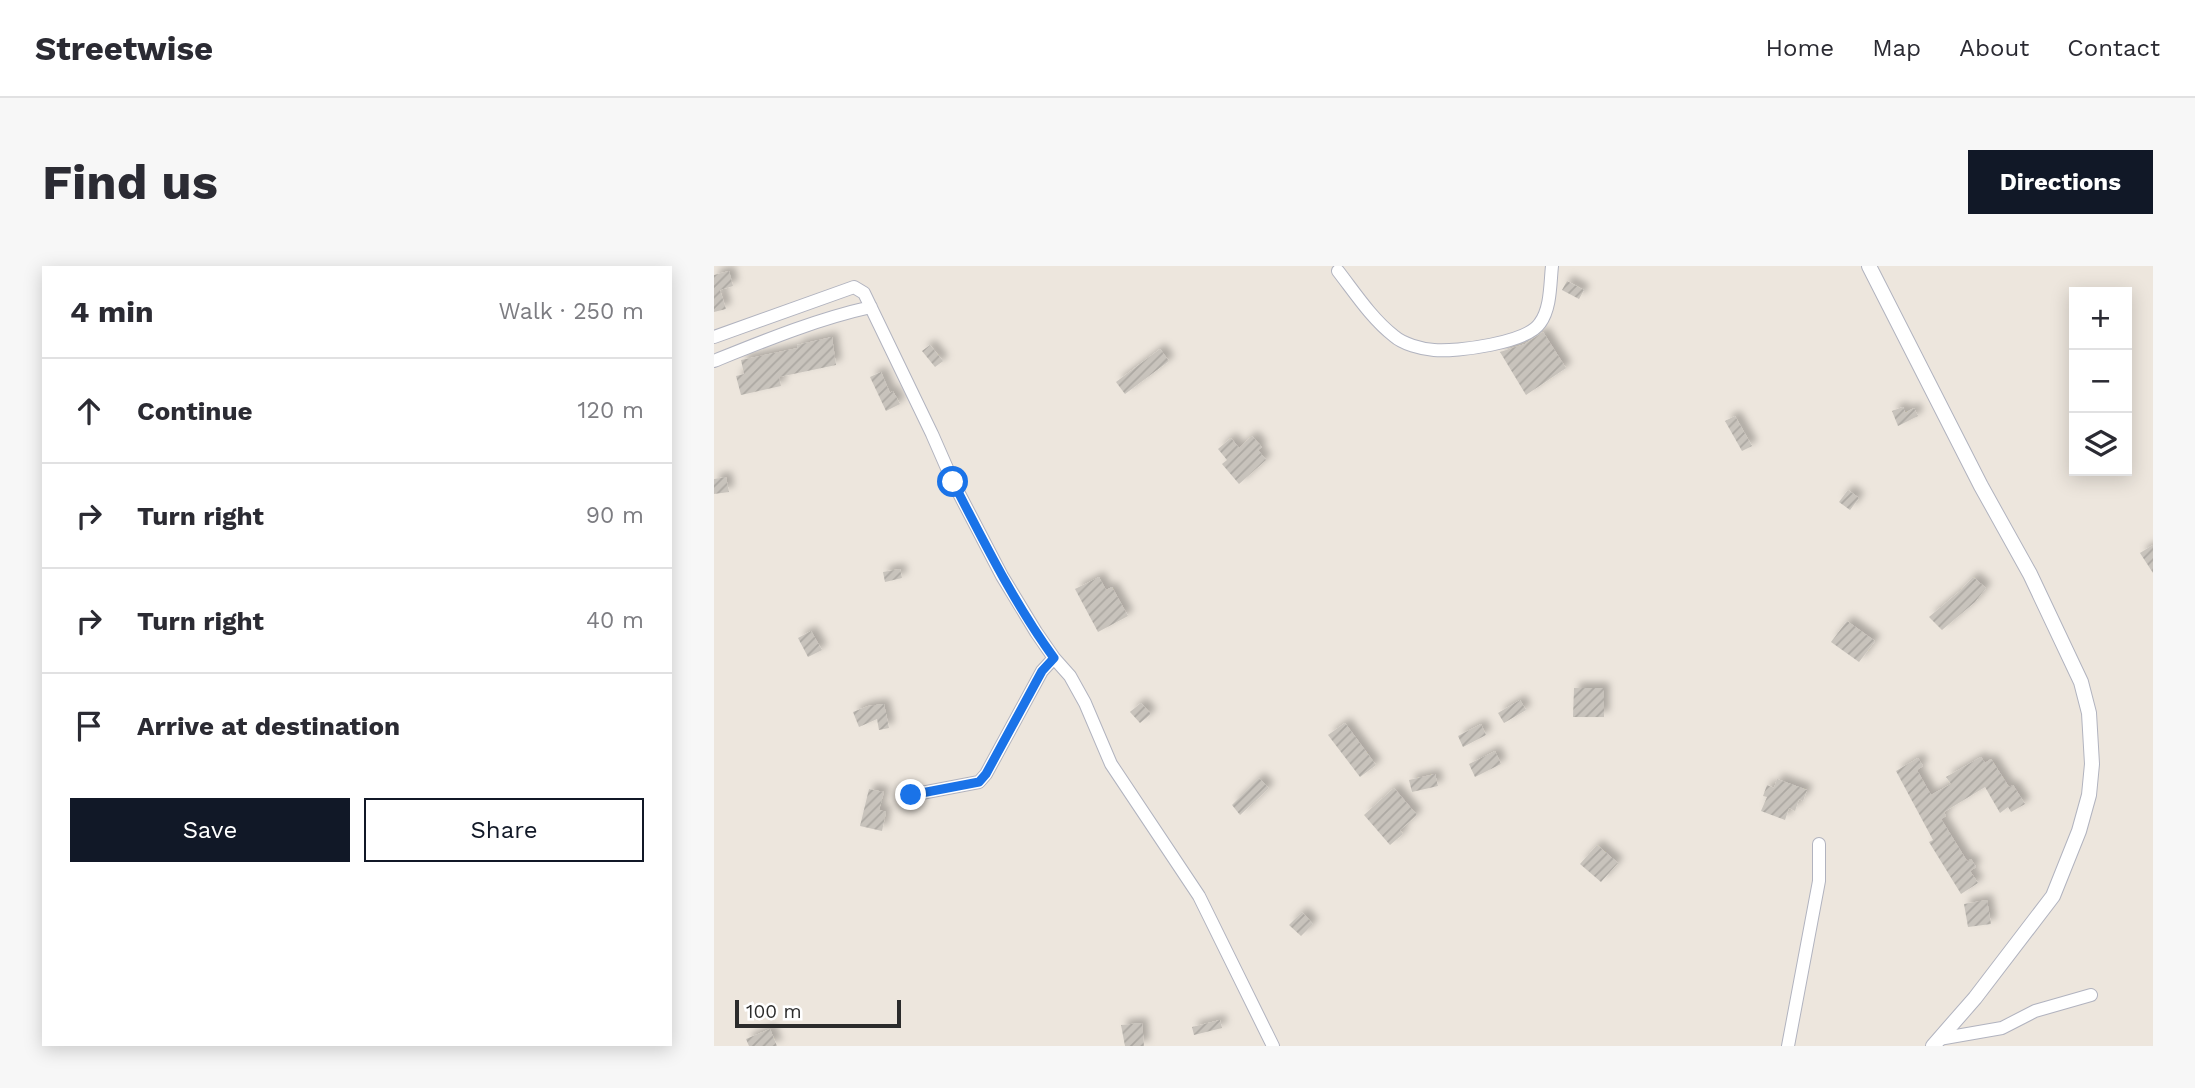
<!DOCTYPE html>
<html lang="en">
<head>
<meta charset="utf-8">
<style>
	body { margin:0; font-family:"Work Sans",sans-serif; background:#f7f7f7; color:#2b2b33 }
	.controls { position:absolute; right:21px; top:21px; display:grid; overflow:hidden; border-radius:0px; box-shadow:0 4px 18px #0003 }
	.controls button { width:63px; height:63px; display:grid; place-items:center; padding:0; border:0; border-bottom:2px solid #e1e1e2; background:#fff; color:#2b2b33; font:35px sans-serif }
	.scale { position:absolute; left:21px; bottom:18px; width:166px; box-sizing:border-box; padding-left:7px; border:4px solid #2b2b2b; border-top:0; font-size:19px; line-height:24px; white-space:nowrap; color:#2b2b2b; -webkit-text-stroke:5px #fff; paint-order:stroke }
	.stop { position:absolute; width:21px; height:21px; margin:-16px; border:5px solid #1a73e8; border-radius:50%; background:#fff }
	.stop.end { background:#1a73e8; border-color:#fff; box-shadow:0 2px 7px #0008 }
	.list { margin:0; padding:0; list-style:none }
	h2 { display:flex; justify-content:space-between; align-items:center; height:91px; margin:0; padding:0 28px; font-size:30px }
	h2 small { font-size:23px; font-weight:400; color:#7c7c81 }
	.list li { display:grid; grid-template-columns:46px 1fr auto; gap:21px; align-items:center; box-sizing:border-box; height:105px; padding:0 28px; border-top:2px solid #e1e1e2 }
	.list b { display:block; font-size:26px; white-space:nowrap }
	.list em { font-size:23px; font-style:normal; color:#7c7c81 }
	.actions { display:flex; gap:14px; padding:21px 28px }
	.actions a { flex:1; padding:16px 0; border:2px solid #111827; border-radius:0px; text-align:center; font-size:24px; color:#111827 }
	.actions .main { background:#111827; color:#fff }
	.icon { flex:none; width:38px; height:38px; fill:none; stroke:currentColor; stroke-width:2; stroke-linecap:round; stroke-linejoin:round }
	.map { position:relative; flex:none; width:1439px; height:780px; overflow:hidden; border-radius:0px }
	header { display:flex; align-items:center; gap:42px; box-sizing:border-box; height:98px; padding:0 35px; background:#fff; border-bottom:2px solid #e1e1e2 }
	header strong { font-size:33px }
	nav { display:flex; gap:38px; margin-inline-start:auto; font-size:24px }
	.intro { display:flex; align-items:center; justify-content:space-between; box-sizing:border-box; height:168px; padding:0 42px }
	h1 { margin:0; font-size:49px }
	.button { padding:18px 32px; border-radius:0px; background:#111827; color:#fff; font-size:24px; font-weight:700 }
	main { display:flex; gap:42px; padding:0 42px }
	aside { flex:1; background:#fff; border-radius:0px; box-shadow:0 4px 18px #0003 }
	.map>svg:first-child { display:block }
	.building { fill:url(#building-hatch); filter:url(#shadow) }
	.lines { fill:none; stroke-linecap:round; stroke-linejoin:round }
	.minor-casing { stroke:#b1b3bf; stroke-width:14 }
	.tertiary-casing { stroke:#b1b3bf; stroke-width:16 }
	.minor { stroke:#fff; stroke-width:12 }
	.tertiary { stroke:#fff; stroke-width:14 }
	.route { stroke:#1a73e8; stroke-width:9 }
</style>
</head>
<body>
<header>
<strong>Streetwise</strong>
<nav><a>Home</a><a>Map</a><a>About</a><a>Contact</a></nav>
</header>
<div class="intro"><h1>Find us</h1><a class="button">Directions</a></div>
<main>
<aside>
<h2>4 min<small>Walk · 250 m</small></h2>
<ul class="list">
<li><svg class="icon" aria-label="ahead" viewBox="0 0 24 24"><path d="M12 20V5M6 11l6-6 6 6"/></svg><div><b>Continue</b></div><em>120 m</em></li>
<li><svg class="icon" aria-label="right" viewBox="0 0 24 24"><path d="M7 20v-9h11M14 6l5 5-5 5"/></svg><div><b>Turn right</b></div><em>90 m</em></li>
<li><svg class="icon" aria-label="right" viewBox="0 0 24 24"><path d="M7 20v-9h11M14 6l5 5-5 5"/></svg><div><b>Turn right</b></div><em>40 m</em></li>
<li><svg class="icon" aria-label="arrive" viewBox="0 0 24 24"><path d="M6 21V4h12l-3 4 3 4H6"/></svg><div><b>Arrive at destination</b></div></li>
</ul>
<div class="actions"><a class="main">Save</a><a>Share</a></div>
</aside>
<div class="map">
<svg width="1439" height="780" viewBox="0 0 1439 780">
	<defs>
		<pattern id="building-hatch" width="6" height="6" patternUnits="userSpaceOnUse" patternTransform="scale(1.75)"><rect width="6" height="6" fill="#c8c3bc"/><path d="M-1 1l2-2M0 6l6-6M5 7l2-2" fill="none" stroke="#aca8a2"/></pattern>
		<filter id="shadow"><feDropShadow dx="5.5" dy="-5.5" stdDeviation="3.5" flood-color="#0004"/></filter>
	</defs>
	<rect width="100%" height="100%" fill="#ede6dd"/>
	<path class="building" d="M 15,5 L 19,20 L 6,24 L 12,43 L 0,46 L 0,9 Z
		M 853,15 L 870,24 L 865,33 L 848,24 Z
		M 829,66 L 852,102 L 812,129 L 786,86 L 811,78 Z
		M 118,71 L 122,99 L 65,111 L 67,120 L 27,129 L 22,110 L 30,108 L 27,94 L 84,82 L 83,79 Z
		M 216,79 L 229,95 L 221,101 L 208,85 Z
		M 446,83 L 455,95 L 411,128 L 402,116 Z
		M 167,106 L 176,127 L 179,125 L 186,138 L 172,145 L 156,111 Z
		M 1189,141 L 1191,147 L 1200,142 L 1204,150 L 1184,160 L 1178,145 Z
		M 1021,150 L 1038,180 L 1028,185 L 1011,155 Z
		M 538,170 L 548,181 L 544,184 L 552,194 L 525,218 L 508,198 L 513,194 L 504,183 L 517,172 L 525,182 Z
		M 12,211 L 15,226 L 0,228 L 0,213 Z
		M 1134,224 L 1145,232 L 1136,244 L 1125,236 Z
		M 1439,279 L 1439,307 L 1426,287 Z
		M 186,303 L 188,312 L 171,316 L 169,306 Z
		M 385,311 L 392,324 L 398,321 L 414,350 L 384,366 L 361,323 Z
		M 1259,311 L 1272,322 L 1261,336 L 1228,364 L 1215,351 L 1246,325 Z
		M 1133,355 L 1161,375 L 1145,396 L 1117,376 Z
		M 97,365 L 108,384 L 94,391 L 84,372 Z
		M 860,422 L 890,422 L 890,451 L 859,451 Z
		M 806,434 L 812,444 L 790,457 L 784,447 Z
		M 427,437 L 437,448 L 426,457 L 416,446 Z
		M 170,438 L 175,462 L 165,464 L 163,453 L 145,461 L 139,446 L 154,440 Z
		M 631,457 L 662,499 L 646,511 L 614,469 Z
		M 767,458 L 772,469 L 749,481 L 744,470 Z
		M 781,485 L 787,498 L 761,511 L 755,498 Z
		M 1267,491 L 1271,497 L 1277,493 L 1295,521 L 1299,519 L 1311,538 L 1297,546 L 1294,541 L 1286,547 L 1271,521 L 1230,546 L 1232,550 L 1227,553 L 1253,595 L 1257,593 L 1262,601 L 1256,605 L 1264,617 L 1247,628 L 1215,576 L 1219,574 L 1182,505 L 1204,492 L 1209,500 L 1203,504 L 1217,529 L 1237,518 L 1232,511 Z
		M 721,508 L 724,520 L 698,526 L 695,514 Z
		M 545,512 L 555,522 L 526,549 L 518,539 Z
		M 1063,513 L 1093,524 L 1089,535 L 1085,533 L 1081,545 L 1075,542 L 1071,554 L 1047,545 L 1053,531 L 1049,530 L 1053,519 L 1060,522 Z
		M 680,522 L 703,549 L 686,564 L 689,568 L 676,579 L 650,549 Z
		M 155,523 L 170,526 L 165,544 L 172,546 L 168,565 L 146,560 Z
		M 883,579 L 904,597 L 887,616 L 866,598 Z
		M 1273,634 L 1277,658 L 1254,661 L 1250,638 Z
		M 588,646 L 599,658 L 587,670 L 575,659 Z
		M 506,754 L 508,762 L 480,769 L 478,761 Z
		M 428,757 L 430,780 L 411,780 L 407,759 Z
		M 56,763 L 63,780 L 35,780 L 32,773 Z"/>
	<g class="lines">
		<defs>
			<path id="minor" d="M 624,5 C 641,27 658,53 680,70 C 689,78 707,83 720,84 C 743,86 813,77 826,57 C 837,42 836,18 838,0
				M 0,71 L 140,21 L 150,27 L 218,168 L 239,216 L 288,310 L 322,366 L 340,392 L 356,410 L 371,437 L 397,498 L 485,630 L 559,780
				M 0,95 C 52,74 103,53 157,41
				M 197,529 L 265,516 L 272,508 L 328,405 L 340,392
				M 1225,773 L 1288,762 L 1321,745 L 1377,729
				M 1074,780 L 1105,615 L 1105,578"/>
			<path id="tertiary" d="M 1155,0 L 1267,220 L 1316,308 L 1367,416 L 1375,447 L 1378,498 L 1375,529 L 1365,565 L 1339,630 L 1261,732 L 1219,780"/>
		</defs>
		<use href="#minor" class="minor-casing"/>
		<use href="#tertiary" class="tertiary-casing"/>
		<use href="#minor" class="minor"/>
		<use href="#tertiary" class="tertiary"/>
	</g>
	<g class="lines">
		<path class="route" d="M 197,529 L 265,516 L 272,508 L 328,405 L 340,392 C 300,337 270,276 239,216"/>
	</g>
</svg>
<div class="controls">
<button>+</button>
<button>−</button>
<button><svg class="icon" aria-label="layers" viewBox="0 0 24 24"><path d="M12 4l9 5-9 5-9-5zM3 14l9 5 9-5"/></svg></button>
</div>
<div class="scale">100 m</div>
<div class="stop" style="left:239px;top:216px"></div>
<div class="stop end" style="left:197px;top:529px"></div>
</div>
</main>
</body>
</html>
